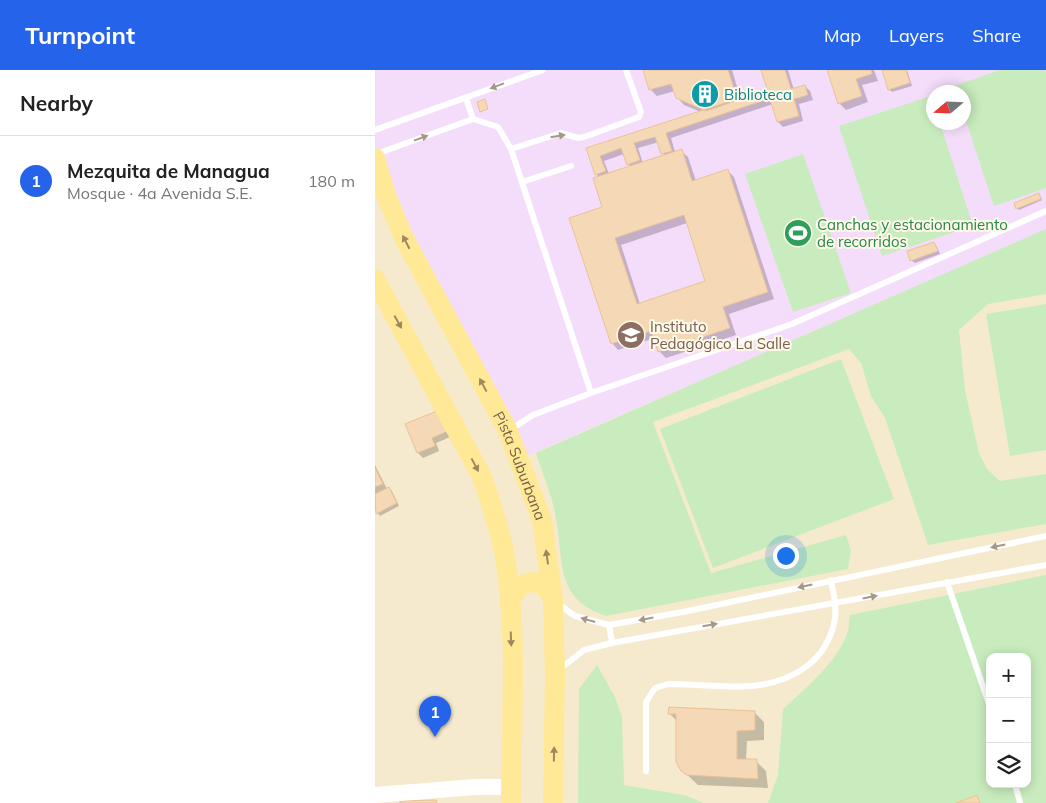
<!DOCTYPE html>
<html lang="en">
<head>
<meta charset="utf-8">
<style>
	body { margin:0; font-family:Mulish,sans-serif; background:#f2f2f2; color:#222 }
	.controls { position:absolute; right:15px; bottom:15px; display:grid; overflow:hidden; border-radius:10px; box-shadow:0 2px 12px #0003 }
	.controls button { width:45px; height:45px; display:grid; place-items:center; padding:0; border:0; border-bottom:1px solid #e0e0e0; background:#fff; color:#222; font:25px sans-serif }
	.compass { position:absolute; left:551px; top:15px; width:45px; height:45px; border-radius:50%; background:#fff; box-shadow:0 2px 12px #0003; rotate:251deg }
	.you { position:absolute; left:410px; top:485px; width:18px; height:18px; margin:-12px; border:4px solid #fff; border-radius:50%; background:#1a73e8; box-shadow:0 0 0 8px #1a73e833 }
	.badge { display:grid; place-items:center; width:32px; height:32px; border-radius:50%; background:#2563eb; color:#fff; font-size:16px; font-weight:700 }
	.pin { position:absolute; translate:-50% -41px; filter:drop-shadow(0 1px 2px #0008) }
	.pin::after { content:''; position:absolute; top:26px; width:18px; height:15px; background:inherit; clip-path:polygon(0 0,100% 0,50% 100%) }
	.list { margin:0; padding:0; list-style:none }
	h2 { display:flex; justify-content:space-between; align-items:center; height:65px; margin:0; padding:0 20px; font-size:21px }
	h2 small { font-size:16px; font-weight:400; color:#767676 }
	.list li { display:grid; grid-template-columns:32px 1fr auto; gap:15px; align-items:center; box-sizing:border-box; height:90px; padding:0 20px; border-top:1px solid #e0e0e0 }
	.list b { display:block; font-size:19px; white-space:nowrap }
	.list p { margin:0; font-size:16px; white-space:nowrap; color:#767676 }
	.list em { font-size:16px; font-style:normal; color:#767676 }
	.icon { flex:none; width:28px; height:28px; fill:none; stroke:currentColor; stroke-width:2; stroke-linecap:round; stroke-linejoin:round }
	.map { position:relative; flex:none; width:671px; height:733px; overflow:hidden }
	header { display:flex; align-items:center; gap:30px; box-sizing:border-box; height:70px; padding:0 25px; background:#2563eb; color:#fff }
	header strong { font-size:24px }
	nav { display:flex; gap:28px; margin-inline-start:auto; font-size:18px }
	main { display:flex }
	aside { flex:1; background:#fff }
	.map>svg:first-child { display:block }
	.residential { fill:#f6eace; fill-rule:evenodd }
	.education { fill:#f4ddfa; fill-rule:evenodd }
	.green { fill:#c9ecbe; fill-rule:evenodd }
	.shadow { fill:#0003; fill-rule:evenodd }
	.building { fill:#f5d9b6; stroke:#e9c295; fill-rule:evenodd }
	.lines { fill:none; stroke-linecap:round; stroke-linejoin:round }
	.service { stroke:#fff; stroke-width:6 }
	.tertiary { stroke:#fff; stroke-width:16 }
	.primary { stroke:#ffe996; stroke-width:20 }
	.oneway { fill:#a69787 }
	.oneway2 { fill:#9f885e }
	.labels { text-anchor:middle; dominant-baseline:central; stroke-width:4; stroke-linejoin:round; paint-order:stroke }
	.culture-label { font-size:15px; fill:#0d838f; stroke:#fffae8; text-anchor:start }
	.leisure-label { font-size:15px; fill:#27864d; stroke:#fffae8; text-anchor:start }
	.education-label { font-size:15px; fill:#785e54; stroke:#fffae8; text-anchor:start }
	.street-label { font-size:15px; fill:#765f46; stroke:#fffae8 }
</style>
</head>
<body>
<header>
<strong>Turnpoint</strong>
<nav><a>Map</a><a>Layers</a><a>Share</a></nav>
</header>
<main>
<aside>
<h2>Nearby<small></small></h2>
<ul class="list">
<li><span class="badge">1</span><div><b>Mezquita de Managua</b><p>Mosque · 4a Avenida S.E.</p></div><em>180 m</em></li>
</ul>
</aside>
<div class="map">
<svg width="671" height="733" viewBox="0 0 671 733">
	<rect width="100%" height="100%" fill="#fef7e0"/>
	<path class="residential" d="M 0,0 L 671,0 L 671,733 L 0,733 ZM 558,22 L 588,22 L 588,52 L 558,52 ZM 615,587 L 652,587 L 652,714 L 615,714 Z"/>
	<path class="education" d="M 0,0 L 671,0 L 671,160 L 143,390 L 0,88 ZM 558,22 L 588,22 L 588,52 L 558,52 Z"/>
	<path class="green" d="M 625,0 L 670,0 L 671,4 L 671,118 L 619,136 L 589,45 L 588,22 L 581,22 L 579,16 Z
		M 556,26 L 558,34 L 558,52 L 565,53 L 598,156 L 507,186 L 464,56 Z
		M 428,84 L 476,223 L 418,242 L 370,104 Z
		M 671,159 L 671,224 L 613,234 L 584,260 L 590,320 L 604,383 L 612,399 L 625,411 L 671,404 L 671,454 L 553,475 L 510,348 L 496,326 L 486,293 L 474,279 L 278,352 L 336,503 L 471,465 L 476,480 L 473,499 L 231,546 C 180,529 189,493 181,449 C 178,427 168,405 161,383 Z
		M 671,234 L 671,380 L 635,386 L 611,244 Z
		M 466,289 L 519,429 L 338,498 L 285,359 Z
		M 671,505 L 671,733 L 393,733 L 403,705 L 408,639 C 430,619 464,590 473,561 C 474,556 474,550 475,545 ZM 615,587 L 652,587 L 652,714 L 615,714 Z
		M 222,595 L 239,625 L 247,646 L 249,715 L 309,725 L 329,733 L 203,733 L 204,619 Z"/>
	<path class="shadow" d="M 269,0 L 357,0 L 366,30 L 390,21 L 396,27 L 388,0 L 413,0 L 419,20 L 430,16 L 435,21 L 438,30 L 424,34 L 428,51 L 408,57 L 403,52 L 398,34 L 296,68 L 300,82 L 306,81 L 313,87 L 321,111 L 352,100 L 359,107 L 399,229 L 354,244 L 361,265 L 291,288 L 284,281 L 280,268 L 243,280 L 237,273 L 229,138 L 224,107 L 221,104 L 213,79 L 326,42 L 309,35 L 302,27 L 300,21 L 282,26 L 275,19 ZM 284,72 L 290,86 L 268,93 L 263,78 ZM 249,84 L 253,94 L 256,97 L 234,104 L 229,91 ZM 312,153 L 332,212 L 265,234 L 246,175 Z
		M 454,0 L 499,0 L 503,11 L 487,15 L 493,32 L 471,40 L 464,33 Z
		M 508,0 L 532,0 L 537,16 L 517,22 L 514,19 Z
		M 665,125 L 667,130 L 644,140 L 643,139 L 640,134 Z
		M 559,173 L 562,177 L 565,184 L 540,193 L 536,190 Z
		M 66,341 L 80,365 L 61,373 L 64,381 L 48,388 L 43,383 L 32,355 Z
		M 0,395 L 12,419 L 14,418 L 17,421 L 24,436 L 5,446 L 0,440 Z
		M 379,642 L 389,652 L 389,670 L 372,671 L 371,690 L 381,691 L 391,701 L 393,718 L 323,715 L 307,700 L 302,651 L 295,644 Z"/>
	<path class="building" d="M 268,0 L 353,0 L 363,30 L 331,41 L 301,28 L 296,14 L 274,20 Z
		M 386,0 L 410,0 L 416,19 L 430,15 L 433,25 L 419,29 L 424,46 L 402,52 Z
		M 452,0 L 496,0 L 497,4 L 481,9 L 487,26 L 463,34 Z
		M 507,0 L 531,0 L 535,13 L 513,20 Z
		M 390,20 L 393,29 L 291,63 L 297,81 L 286,84 L 280,67 L 259,73 L 265,90 L 252,95 L 246,78 L 225,86 L 231,101 L 220,105 L 211,78 Z
		M 110,29 L 113,39 L 105,42 L 102,32 Z
		M 307,79 L 317,111 L 353,99 L 393,222 L 348,237 L 355,258 L 283,282 L 276,261 L 236,274 L 194,148 L 227,137 L 218,108 ZM 309,145 L 330,211 L 262,234 L 240,168 Z
		M 664,123 L 666,129 L 641,139 L 639,133 Z
		M 559,172 L 563,181 L 535,191 L 532,181 Z
		M 67,339 L 75,360 L 57,368 L 60,376 L 42,383 L 30,354 Z
		M 0,398 L 8,414 L 0,417 Z
		M 14,417 L 22,433 L 1,444 L 0,424 Z
		M 294,637 L 380,641 L 380,660 L 362,661 L 362,689 L 382,689 L 383,709 L 312,705 L 306,701 L 301,692 L 301,644 L 293,644 Z
		M 602,725 L 605,733 L 581,733 Z
		M 61,730 L 62,733 L 25,733 L 25,731 Z"/>
	<g class="lines">
		<path class="service" d="M 91,28 L 98,49
			M 0,60 L 168,0
			M 136,79 L 186,63 L 203,68 L 209,67 L 264,47 L 266,42 L 251,0
			M 1,84 L 98,49 L 123,57 L 136,79 L 216,323 L 158,345 L 135,360
			M 147,112 L 196,96
			M 216,323 L 417,254 L 671,141
			M 572,512 L 615,637
			M 182,533 L 200,546 L 234,555 L 308,542 L 671,466
			M 234,555 L 237,573
			M 185,599 L 209,580 L 237,573 L 671,495
			M 271,701 L 271,632 L 280,618 L 293,614 C 319,614 352,618 377,616 C 418,612 453,591 460,548 C 462,536 458,522 456,510
			M 640,714 L 645,733"/>
		<path class="tertiary" d="M 0,725 L 100,717 L 136,717"/>
		<g class="primary">
			<path id="s1" d="M 0,88 L 11,125 L 29,168 L 133,361 L 167,450 L 178,530 L 180,603 L 178,733"/>
			<path d="M 0,209 L 107,407 C 115,430 123,453 128,477 C 144,557 136,651 136,733"/>
			<path d="M 135,536 C 139,508 169,503 178,530"/>
		</g>
	</g>
	<defs><path id="oneway-solid" d="M-6-.8H1V-3.2L6.5 0L1 3.2V.8H-6Z" transform="scale(1.25)"/></defs>
	<g class="oneway">
		<use href="#oneway-solid" transform="translate(122 16) rotate(160)"/>
		<use href="#oneway-solid" transform="translate(183 66) rotate(-9)"/>
		<use href="#oneway-solid" transform="translate(46 68) rotate(-20)"/>
		<use href="#oneway-solid" transform="translate(623 476) rotate(168)"/>
		<use href="#oneway-solid" transform="translate(430 516) rotate(168)"/>
		<use href="#oneway-solid" transform="translate(495 527) rotate(-11)"/>
		<use href="#oneway-solid" transform="translate(271 549) rotate(169)"/>
		<use href="#oneway-solid" transform="translate(213 550) rotate(-164)"/>
		<use href="#oneway-solid" transform="translate(335 555) rotate(-10)"/>
	</g>
	<g class="oneway2">
		<use href="#oneway-solid" transform="translate(31 172) rotate(-117)"/>
		<use href="#oneway-solid" transform="translate(23 252) rotate(61)"/>
		<use href="#oneway-solid" transform="translate(108 315) rotate(-118)"/>
		<use href="#oneway-solid" transform="translate(100 395) rotate(62)"/>
		<use href="#oneway-solid" transform="translate(172 487) rotate(-98)"/>
		<use href="#oneway-solid" transform="translate(136 569) rotate(88)"/>
		<use href="#oneway-solid" transform="translate(179 684) rotate(-89)"/>
	</g>
	<defs>
		<symbol id="building-disc" viewBox="-11 -11 22 22"><circle r="9.5" fill="#0f9aa8" stroke="#fffae8"/><path d="M-4-6H4V6H1V3H-1V6H-4ZM-2.5-4.3h1.7v1.8h-1.7ZM.8-4.3h1.7v1.8H.8ZM-2.5-1h1.7V.8h-1.7ZM.8-1h1.7V.8H.8Z" fill="#fff"/></symbol>
		<symbol id="stadium-disc" viewBox="-11 -11 22 22"><circle r="9.5" fill="#2e9e5b" stroke="#fffae8"/><path d="M0-5a6.5 5 0 1 0 0 10a6.5 5 0 1 0 0-10ZM-3.5-1.8h7v3.6h-7Z" fill="#fff"/></symbol>
		<symbol id="school-disc" viewBox="-11 -11 22 22"><circle r="9.5" fill="#8d6e63" stroke="#fffae8"/><path d="M0-5L7-2L0 1L-7-2ZM-4 1L0 2.5L4 1V4Q0 6-4 4Z" fill="#fff"/></symbol>
	</defs>
	<g fill-rule="evenodd">
		<use href="#building-disc" x="314" y="8" width="32" height="32"/>
		<use href="#stadium-disc" x="407" y="147" width="32" height="32"/>
		<use href="#school-disc" x="240" y="249" width="32" height="32"/>
	</g>
	<g class="labels">
		<g class="culture-label">
			<text x="349" y="24">Biblioteca</text>
		</g>
		<g class="leisure-label">
			<text x="442" y="154">Canchas y estacionamiento<tspan x="442" dy="17">de recorridos</tspan></text>
		</g>
		<g class="education-label">
			<text x="275" y="256">Instituto<tspan x="275" dy="17">Pedagógico La Salle</tspan></text>
		</g>
		<g class="street-label">
			<text stroke="none"><textPath href="#s1" startOffset="341">Pista Suburbana</textPath></text>
		</g>
	</g>
</svg>
<div class="controls">
<button>+</button>
<button>−</button>
<button><svg class="icon" aria-label="layers" viewBox="0 0 24 24"><path d="M12 4l9 5-9 5-9-5zM3 14l9 5 9-5"/></svg></button>
</div>
<svg class="compass" viewBox="-18 -18 36 36"><path d="M0-13l5 13h-10z" fill="#e53935"/><path d="M0 13l5-13h-10z" fill="#767676"/></svg>
<div class="you"></div>
<div class="pin badge" style="left:60px;top:667px">1</div>
</div>
</main>
</body>
</html>
